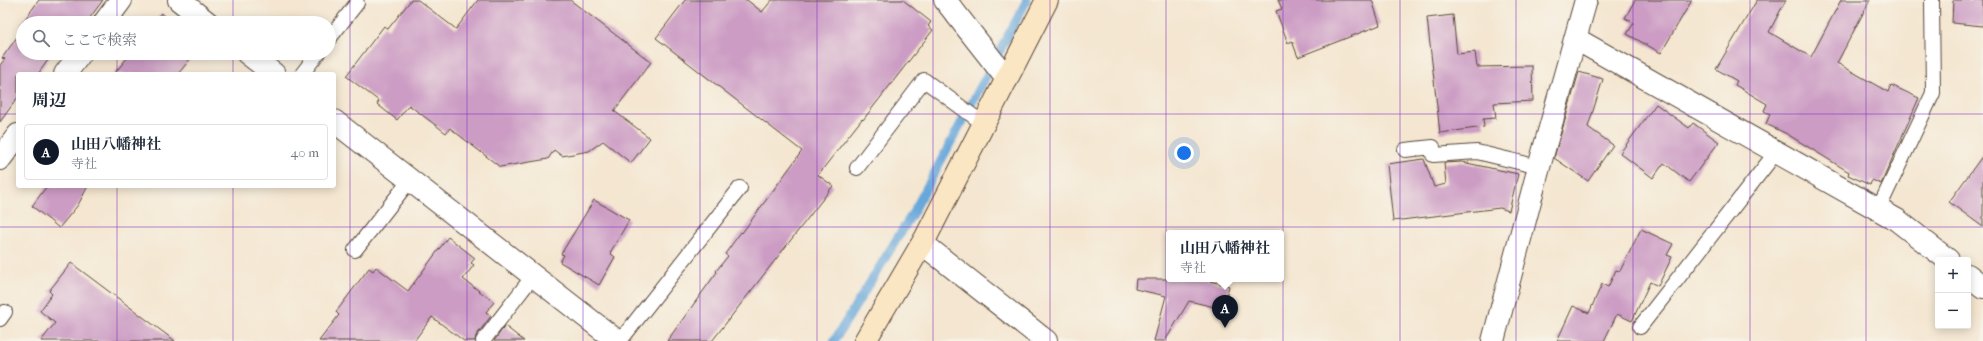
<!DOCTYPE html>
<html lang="ja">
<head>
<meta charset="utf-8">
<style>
	body { margin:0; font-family:"IM FELL French Canon","Noto Serif JP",serif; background:#f6f6f7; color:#1f2937 }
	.controls { position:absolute; right:12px; bottom:12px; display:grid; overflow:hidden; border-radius:4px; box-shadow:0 2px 10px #0003 }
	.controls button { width:36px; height:36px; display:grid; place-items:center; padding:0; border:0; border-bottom:1px solid #e0e1e3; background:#fff; color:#1f2937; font:20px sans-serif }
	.you { position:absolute; left:1184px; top:153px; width:14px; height:14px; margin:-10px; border:3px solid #fff; border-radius:50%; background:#1a73e8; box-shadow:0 0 0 6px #1a73e833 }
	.badge { display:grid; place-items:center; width:26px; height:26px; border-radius:50%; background:#111827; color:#fff; font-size:13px; font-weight:700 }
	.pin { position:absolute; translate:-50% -33px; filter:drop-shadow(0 1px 2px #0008) }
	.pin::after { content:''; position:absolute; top:21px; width:14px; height:12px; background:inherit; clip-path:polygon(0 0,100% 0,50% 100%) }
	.popup { position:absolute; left:1166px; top:230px; width:118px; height:52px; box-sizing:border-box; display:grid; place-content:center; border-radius:4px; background:#fff; filter:drop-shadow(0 1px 3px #0005); font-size:13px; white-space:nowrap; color:#747a83 }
	.popup b { font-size:15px; color:#1f2937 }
	.popup::after { content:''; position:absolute; left:50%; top:100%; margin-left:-8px; border:8px solid transparent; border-top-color:#fff }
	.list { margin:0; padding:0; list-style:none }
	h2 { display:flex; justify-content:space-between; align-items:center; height:52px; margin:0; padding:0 16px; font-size:17px }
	h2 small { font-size:13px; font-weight:400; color:#747a83 }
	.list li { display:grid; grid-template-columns:26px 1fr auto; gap:12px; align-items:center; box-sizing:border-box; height:56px; margin:0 8px 8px; padding:0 8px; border:1px solid #e0e1e3; border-radius:4px }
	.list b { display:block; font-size:15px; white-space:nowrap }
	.list p { margin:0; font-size:13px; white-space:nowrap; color:#747a83 }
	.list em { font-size:13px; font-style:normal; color:#747a83 }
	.icon { flex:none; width:22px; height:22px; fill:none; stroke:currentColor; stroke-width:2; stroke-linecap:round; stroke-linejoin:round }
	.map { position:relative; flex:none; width:1983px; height:341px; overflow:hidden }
	.search { position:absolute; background:#fff; box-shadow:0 2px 10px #0003; left:16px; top:16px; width:320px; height:44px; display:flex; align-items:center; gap:10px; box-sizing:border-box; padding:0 14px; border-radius:22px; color:#747a83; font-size:15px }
	.panel { position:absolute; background:#fff; box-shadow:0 2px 10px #0003; left:16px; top:72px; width:320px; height:116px; border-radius:4px }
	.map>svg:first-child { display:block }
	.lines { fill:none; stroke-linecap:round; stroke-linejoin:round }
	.stream { stroke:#67a7da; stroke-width:9 }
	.building { fill:#cc9cc4 }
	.lane-casing { stroke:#574639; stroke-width:16 }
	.street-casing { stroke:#574639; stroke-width:24 }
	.secondary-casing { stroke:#574639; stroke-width:24 }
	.lane { stroke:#fff; stroke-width:14 }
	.street { stroke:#fff; stroke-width:22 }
	.secondary { stroke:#fbe6c4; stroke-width:22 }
	.grid { fill:none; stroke:#7b2cbf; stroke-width:1; stroke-opacity:0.55 }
</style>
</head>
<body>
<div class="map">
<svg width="1983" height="341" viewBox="0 0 1983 341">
	<rect width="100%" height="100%" fill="#f7f3e8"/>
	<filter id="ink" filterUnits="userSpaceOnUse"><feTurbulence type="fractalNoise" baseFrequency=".025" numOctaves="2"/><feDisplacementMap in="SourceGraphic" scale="8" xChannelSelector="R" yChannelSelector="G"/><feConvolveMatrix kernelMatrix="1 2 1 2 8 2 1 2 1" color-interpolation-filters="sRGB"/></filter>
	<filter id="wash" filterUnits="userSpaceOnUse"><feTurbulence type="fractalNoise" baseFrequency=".012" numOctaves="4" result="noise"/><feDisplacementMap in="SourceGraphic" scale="16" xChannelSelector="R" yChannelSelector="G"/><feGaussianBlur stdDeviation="0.9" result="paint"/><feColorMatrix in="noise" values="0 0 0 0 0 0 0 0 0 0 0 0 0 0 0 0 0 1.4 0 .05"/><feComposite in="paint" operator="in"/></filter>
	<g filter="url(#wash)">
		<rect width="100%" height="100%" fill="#f4e6d0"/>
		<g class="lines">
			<path class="stream" d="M 834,341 L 914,211 L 1027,0"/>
		</g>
		<g id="blocks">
			<path class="building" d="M 39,0 L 103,0 L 86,23 L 23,23 L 23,28 L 20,26 Z
				M 411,0 L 418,0 L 456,29 L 478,0 L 570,0 L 651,62 L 614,111 L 650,138 L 631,163 L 603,141 L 589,151 L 562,156 L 554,150 L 548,159 L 500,167 L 450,128 L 446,133 L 409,105 L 397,120 L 377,104 L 379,101 L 346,76 L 384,26 L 388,29 Z
				M 685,0 L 747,0 L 762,12 L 772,0 L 903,0 L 931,22 L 928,26 L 933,30 L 863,120 L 862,119 L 818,175 L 833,186 L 712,341 L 667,341 L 717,272 L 716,271 L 728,256 L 725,254 L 741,232 L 742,233 L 802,151 L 656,38 Z
				M 1278,0 L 1372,0 L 1380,25 L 1298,57 L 1292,41 L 1288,43 L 1276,11 L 1282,9 Z
				M 1635,0 L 1692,0 L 1661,53 L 1627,34 L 1634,23 L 1625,18 Z
				M 1757,0 L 1786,0 L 1769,32 L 1811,57 L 1841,0 L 1870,0 L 1837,63 L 1888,92 L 1891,85 L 1919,98 L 1881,184 L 1872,180 L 1870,185 L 1848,175 L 1849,172 L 1787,134 L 1766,124 L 1770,114 L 1764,111 L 1767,104 L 1735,85 L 1737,81 L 1716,69 Z
				M 1953,0 L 1983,0 L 1983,26 L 1952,23 Z
				M 161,13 L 174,23 L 154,23 Z
				M 1453,15 L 1457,54 L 1475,52 L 1477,67 L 1532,66 L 1533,101 L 1494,103 L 1496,118 L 1483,119 L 1484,127 L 1440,133 L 1427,18 Z
				M 23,29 L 23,53 L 53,53 L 38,74 L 18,74 L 18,97 L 0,122 L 0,65 L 5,59 L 2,58 Z
				M 131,53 L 195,53 L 178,74 L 114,74 Z
				M 1579,72 L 1603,79 L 1588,127 L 1613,145 L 1588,181 L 1554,158 Z
				M 1656,104 L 1689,128 L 1693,123 L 1719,142 L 1689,182 L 1664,163 L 1653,178 L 1620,153 Z
				M 1983,155 L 1983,227 L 1949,202 Z
				M 1424,159 L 1434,187 L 1446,184 L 1444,163 L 1462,162 L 1518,174 L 1509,211 L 1500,208 L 1393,221 L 1387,164 Z
				M 47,186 L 88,186 L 78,205 L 59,228 L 32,206 Z
				M 594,200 L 629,220 L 610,253 L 615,257 L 599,285 L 560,262 L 564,255 L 561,254 Z
				M 1641,229 L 1673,244 L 1667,255 L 1672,257 L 1658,286 L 1650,282 L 1632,321 L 1617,314 L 1604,341 L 1557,341 L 1573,306 L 1589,313 L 1602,284 L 1608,287 L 1616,270 L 1620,271 Z
				M 448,237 L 475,258 L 471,263 L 474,265 L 463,279 L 494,302 L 486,312 L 491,316 L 476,336 L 475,341 L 464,341 L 432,317 L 414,341 L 319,341 L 339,315 L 336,312 L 369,268 L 373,271 L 376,267 L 408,291 Z
				M 71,263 L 175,341 L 41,341 L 55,323 L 40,311 L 52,294 L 49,291 Z
				M 1136,279 L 1202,279 L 1229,286 L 1223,309 L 1189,301 L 1165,341 L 1154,341 L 1166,296 L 1135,289 Z
				M 505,326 L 524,341 L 494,341 Z"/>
		</g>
	</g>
	<g filter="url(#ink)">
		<use href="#blocks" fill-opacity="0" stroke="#574639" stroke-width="1"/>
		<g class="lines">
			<defs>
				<path id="lane" d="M 329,39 L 357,3
					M 302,74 L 318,53
					M 1405,150 L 1433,147 L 1433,155 L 1477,152 L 1539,167
					M 857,168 L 924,80 L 984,124
					M 1878,210 L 1933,93 L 1932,0
					M 355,250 L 410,180
					M 0,319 L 5,312
					M 1640,327 L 1777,151
					M 483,341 L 533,276
					M 620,341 L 740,188"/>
				<path id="street" d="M 179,0 L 208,23
					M 945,0 L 1007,79
					M 104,23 L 121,0
					M 1576,39 L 1897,220 L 1948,260
					M 247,53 L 274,74
					M 65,74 L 81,53
					M 334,121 L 617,341
					M 0,159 L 18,135
					M 923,244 L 1046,341
					M 1968,275 L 1983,287
					M 1493,341 L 1539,167 L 1586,0"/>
				<path id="secondary" d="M 865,341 L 926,237 L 1047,0"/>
			</defs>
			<use href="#lane" class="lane-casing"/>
			<use href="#street" class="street-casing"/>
			<use href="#secondary" class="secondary-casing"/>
			<use href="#lane" class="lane"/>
			<use href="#street" class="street"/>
			<use href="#secondary" class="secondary"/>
		</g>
	</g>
	<path class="grid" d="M 117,0 L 117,23M 233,0 L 233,23M 350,0 L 350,341M 467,0 L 467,341M 583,0 L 583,341M 700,0 L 700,341M 817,0 L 817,341M 933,0 L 933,341M 1050,0 L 1050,341M 1166,0 L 1166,341M 1283,0 L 1283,341M 1400,0 L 1400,341M 1516,0 L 1516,341M 1633,0 L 1633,341M 1750,0 L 1750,341M 1866,0 L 1866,341M 117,53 L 117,74M 233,53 L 233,74M 0,114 L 18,114M 334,114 L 1983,114M 117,186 L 117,341M 233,186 L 233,341M 0,227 L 1983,227"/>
</svg>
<div class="controls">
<button>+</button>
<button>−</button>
</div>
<div class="you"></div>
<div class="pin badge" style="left:1225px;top:328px">A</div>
<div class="popup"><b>山田八幡神社</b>寺社</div>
<div class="search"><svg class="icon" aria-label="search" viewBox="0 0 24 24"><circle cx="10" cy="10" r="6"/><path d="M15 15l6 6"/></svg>ここで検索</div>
<section class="panel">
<h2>周辺<small></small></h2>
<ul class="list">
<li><span class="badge">A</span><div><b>山田八幡神社</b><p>寺社</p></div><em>40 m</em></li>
</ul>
</section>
</div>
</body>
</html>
